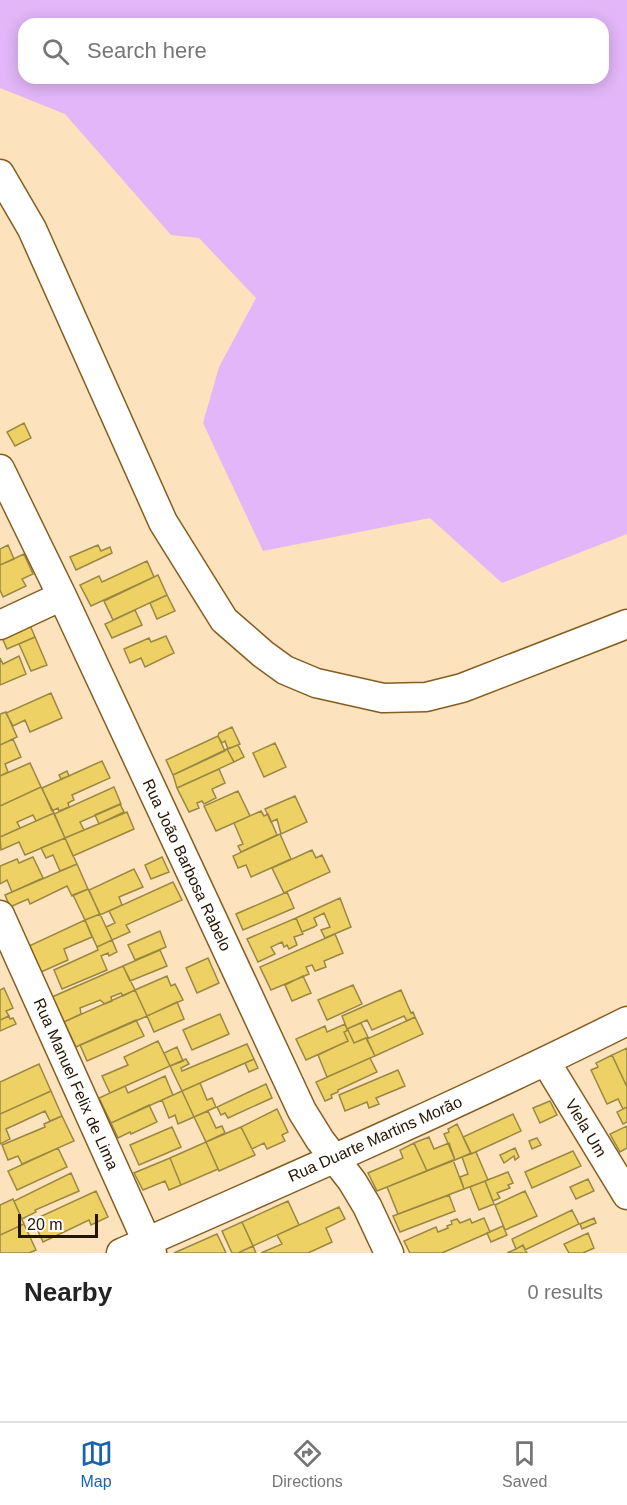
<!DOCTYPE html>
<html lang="en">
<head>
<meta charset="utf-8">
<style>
	body { margin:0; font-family:Arial,sans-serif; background:#f2f2f2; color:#222 }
	.scale { position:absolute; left:18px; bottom:15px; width:80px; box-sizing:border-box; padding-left:6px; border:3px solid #251400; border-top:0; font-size:16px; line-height:21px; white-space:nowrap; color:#251400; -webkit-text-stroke:4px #fff; paint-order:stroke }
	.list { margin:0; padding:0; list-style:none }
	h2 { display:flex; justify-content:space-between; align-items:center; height:78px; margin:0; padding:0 24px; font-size:26px }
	h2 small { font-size:20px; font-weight:400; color:#767676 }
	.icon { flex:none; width:33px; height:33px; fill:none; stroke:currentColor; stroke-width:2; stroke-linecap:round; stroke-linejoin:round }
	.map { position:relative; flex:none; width:627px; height:1253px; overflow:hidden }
	.search { position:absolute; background:#fff; box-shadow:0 3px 15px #0003; left:18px; right:18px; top:18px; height:66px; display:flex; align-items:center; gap:15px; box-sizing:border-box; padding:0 21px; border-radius:18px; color:#767676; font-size:22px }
	.sheet { height:168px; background:#fff }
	nav { display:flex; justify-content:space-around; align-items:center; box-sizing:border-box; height:84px; border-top:2px solid #e0e0e0; background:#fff; font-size:16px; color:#767676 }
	nav a { display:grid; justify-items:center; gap:3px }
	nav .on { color:#1962b2 }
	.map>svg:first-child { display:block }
	.green { fill:#e2b6f8; fill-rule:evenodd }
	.building { fill:#eed164; stroke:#9a8741; stroke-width:1.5 }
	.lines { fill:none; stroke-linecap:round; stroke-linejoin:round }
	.minor-casing { stroke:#855d1e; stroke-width:31 }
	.minor { stroke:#fff; stroke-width:28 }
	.labels { text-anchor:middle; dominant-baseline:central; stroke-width:4.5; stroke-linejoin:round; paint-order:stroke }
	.street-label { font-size:16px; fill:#251400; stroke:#fff }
</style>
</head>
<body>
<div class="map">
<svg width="627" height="1253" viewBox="0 0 627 1253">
	<rect width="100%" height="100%" fill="#fde2be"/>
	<path class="green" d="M 0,0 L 627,0 L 627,534 L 502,583 L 430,518 L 263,551 L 203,423 L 219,367 L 256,298 L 199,238 L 171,235 L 65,114 L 0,88 ZM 24,24 L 603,24 L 603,78 L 24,78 Z"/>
	<path class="building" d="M 24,423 L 31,438 L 15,446 L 7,432 Z
		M 8,545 L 14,559 L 0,565 L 0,549 Z
		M 98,545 L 101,551 L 110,547 L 112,553 L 76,570 L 70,557 Z
		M 24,554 L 33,574 L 22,579 L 26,586 L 3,597 L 0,590 L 0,565 Z
		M 147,561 L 154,577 L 91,606 L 80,585 L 99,576 L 102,582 Z
		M 158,575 L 167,595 L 113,620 L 104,601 Z
		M 167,595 L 175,611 L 157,619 L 150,603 Z
		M 135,610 L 142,625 L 112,638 L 105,624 Z
		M 27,618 L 35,637 L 7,649 L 0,633 Z
		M 166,636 L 174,653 L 145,667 L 141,658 L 130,663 L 124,649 L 149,638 L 151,642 Z
		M 35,637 L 47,665 L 31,671 L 19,644 Z
		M 19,656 L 26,674 L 0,685 L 0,658 L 3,664 Z
		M 51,693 L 62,718 L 30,732 L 25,720 L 13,726 L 6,713 Z
		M 6,712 L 17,737 L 0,745 L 0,714 Z
		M 232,727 L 240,744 L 228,749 L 225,741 L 222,743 L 218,736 L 219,733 Z
		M 218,736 L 225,751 L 173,775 L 166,760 Z
		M 13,739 L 21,757 L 5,764 L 8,772 L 0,776 L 0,745 Z
		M 275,743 L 286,767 L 264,777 L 253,753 Z
		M 238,745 L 244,757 L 234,762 L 227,749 Z
		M 227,749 L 234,762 L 177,788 L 173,775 Z
		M 102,761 L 110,778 L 72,795 L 74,800 L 68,803 L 69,807 L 59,811 L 58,808 L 52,811 L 42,788 Z
		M 30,763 L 41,787 L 0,806 L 0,776 Z
		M 219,769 L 225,783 L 212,789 L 216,798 L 204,804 L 202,801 L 197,803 L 199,808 L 189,812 L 177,788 Z
		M 67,771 L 69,776 L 61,779 L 59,775 Z
		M 41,787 L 54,813 L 36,821 L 33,815 L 17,822 L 20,828 L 0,837 L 0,806 Z
		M 114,787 L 121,804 L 80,822 L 84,830 L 65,838 L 54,814 Z
		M 238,791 L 250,816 L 216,831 L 204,806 Z
		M 295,796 L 307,822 L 281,834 L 277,819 L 271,822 L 265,809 Z
		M 120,804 L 124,812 L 99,824 L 95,815 Z
		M 261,811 L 264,816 L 268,814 L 277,835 L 241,852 L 238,846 L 243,844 L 234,823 Z
		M 127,812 L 134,829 L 73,856 L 65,838 Z
		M 54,813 L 65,838 L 25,855 L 19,842 L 1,850 L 0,837 Z
		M 280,834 L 291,859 L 251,877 L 246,865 L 238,868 L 233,856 Z
		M 65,838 L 77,864 L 60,871 L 53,855 L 46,858 L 41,848 Z
		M 312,850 L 316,858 L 322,855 L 330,872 L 284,893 L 272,868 Z
		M 33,857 L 43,878 L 12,892 L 7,880 L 0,884 L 0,866 L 17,859 L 19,863 Z
		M 162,857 L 169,872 L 151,879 L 145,865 Z
		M 77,864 L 88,889 L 72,896 L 67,886 L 30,904 L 28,899 L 10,907 L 5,895 Z
		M 134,869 L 143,887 L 119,897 L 122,905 L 100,915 L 89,890 Z
		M 173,882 L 182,900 L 126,925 L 130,932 L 112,940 L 106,927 L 115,923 L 109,911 Z
		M 88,889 L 100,914 L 85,920 L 73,895 Z
		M 287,892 L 294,908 L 243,930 L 236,914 Z
		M 340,898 L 351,927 L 325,938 L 321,930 L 330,927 L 324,913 L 314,918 L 317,925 L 314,927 L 302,932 L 296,918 Z
		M 100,914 L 112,940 L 97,947 L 85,920 Z
		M 296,918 L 303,934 L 294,937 L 297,945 L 289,949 L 287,945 L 284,947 L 282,942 L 271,947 L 275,954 L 258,962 L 247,939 Z
		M 85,920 L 92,937 L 64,949 L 68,960 L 41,972 L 29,946 Z
		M 160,931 L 166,947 L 135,960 L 128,945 Z
		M 335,934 L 343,953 L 324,961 L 326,967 L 315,971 L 312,965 L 306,967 L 309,974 L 271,990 L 260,967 Z
		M 112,940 L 117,952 L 109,956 L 108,953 L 101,956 L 107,970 L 62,989 L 54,970 L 98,950 L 97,947 Z
		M 160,950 L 167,966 L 130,981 L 123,966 Z
		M 208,958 L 219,983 L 197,993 L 186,968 Z
		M 123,966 L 135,990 L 123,996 L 121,993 L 111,997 L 112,1001 L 105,1004 L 100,1000 L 80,1008 L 81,1014 L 64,1022 L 52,997 Z
		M 167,976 L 171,986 L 175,984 L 183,1000 L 147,1016 L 135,990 Z
		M 303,976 L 311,993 L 292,1001 L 285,985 Z
		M 353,985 L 362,1004 L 327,1020 L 318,1000 Z
		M 4,988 L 13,1008 L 6,1011 L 9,1016 L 0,1020 L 0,990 Z
		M 135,990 L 147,1016 L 76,1047 L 64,1022 Z
		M 401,990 L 411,1013 L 413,1012 L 415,1017 L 407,1021 L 404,1016 L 372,1030 L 367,1020 L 347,1029 L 342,1016 Z
		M 177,1002 L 184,1019 L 154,1032 L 147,1016 Z
		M 220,1014 L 229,1034 L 192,1050 L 183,1030 Z
		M 9,1016 L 10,1019 L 13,1018 L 16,1024 L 0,1031 L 0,1020 Z
		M 415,1017 L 423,1034 L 375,1056 L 367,1039 Z
		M 136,1020 L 144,1036 L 87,1061 L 80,1045 Z
		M 361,1023 L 368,1037 L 354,1043 L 348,1030 L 344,1032 L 348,1041 L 306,1060 L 296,1039 L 325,1026 L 327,1032 L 345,1024 L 347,1029 Z
		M 348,1030 L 354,1043 L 366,1038 L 375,1056 L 327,1077 L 318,1055 L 348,1041 L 344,1032 Z
		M 158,1041 L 170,1066 L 110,1093 L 102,1076 L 128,1065 L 124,1057 Z
		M 247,1044 L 254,1059 L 182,1091 L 170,1066 L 186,1059 L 189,1064 L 181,1068 L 182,1071 Z
		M 177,1047 L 183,1061 L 170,1066 L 164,1053 Z
		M 627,1048 L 627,1087 L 612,1055 Z
		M 612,1055 L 627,1087 L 627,1107 L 623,1109 L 618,1099 L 607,1104 L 591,1070 L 598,1067 L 596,1063 Z
		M 370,1058 L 377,1072 L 338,1090 L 338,1092 L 331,1095 L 332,1098 L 325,1101 L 316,1082 Z
		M 254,1059 L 258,1068 L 249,1072 L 245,1063 Z
		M 39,1064 L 51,1091 L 0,1114 L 0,1082 Z
		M 398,1070 L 405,1086 L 376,1098 L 379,1104 L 369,1108 L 367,1102 L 345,1111 L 339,1095 Z
		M 165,1076 L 173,1095 L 111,1123 L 99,1098 L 125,1086 L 128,1093 Z
		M 200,1083 L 207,1100 L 212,1098 L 216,1107 L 194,1117 L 182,1091 Z
		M 266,1084 L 272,1098 L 228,1118 L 225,1113 L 221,1115 L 217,1107 Z
		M 51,1091 L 62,1116 L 50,1121 L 45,1111 L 6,1129 L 10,1139 L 0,1144 L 0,1114 Z
		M 182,1091 L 194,1117 L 178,1124 L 175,1115 L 169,1118 L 162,1100 Z
		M 550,1101 L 557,1115 L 540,1123 L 533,1108 Z
		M 149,1105 L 157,1122 L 131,1134 L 130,1132 L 118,1138 L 111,1123 Z
		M 627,1107 L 627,1122 L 623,1124 L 617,1112 Z
		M 277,1109 L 288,1132 L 282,1135 L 285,1141 L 267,1149 L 264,1143 L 252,1149 L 241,1127 Z
		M 208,1111 L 216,1128 L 222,1126 L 225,1133 L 206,1142 L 194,1117 Z
		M 513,1114 L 521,1131 L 471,1154 L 463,1137 Z
		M 62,1116 L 74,1141 L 22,1164 L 18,1156 L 8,1160 L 2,1145 L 45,1127 L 44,1124 Z
		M 457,1124 L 471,1153 L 455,1160 L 444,1134 L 449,1132 L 448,1129 Z
		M 627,1126 L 627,1148 L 620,1152 L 610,1134 Z
		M 172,1127 L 181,1147 L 139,1165 L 130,1145 Z
		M 241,1127 L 255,1155 L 219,1171 L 206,1142 Z
		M 429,1137 L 434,1149 L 449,1143 L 455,1160 L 427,1171 L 414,1143 Z
		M 537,1138 L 541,1145 L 532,1149 L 529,1141 Z
		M 206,1142 L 218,1169 L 181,1185 L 170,1158 Z
		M 414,1143 L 427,1171 L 377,1191 L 368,1173 L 403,1158 L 400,1150 Z
		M 58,1148 L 67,1167 L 17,1190 L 8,1171 Z
		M 515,1148 L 519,1157 L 515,1160 L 514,1156 L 504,1163 L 500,1155 Z
		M 573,1151 L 581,1166 L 532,1188 L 525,1172 Z
		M 476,1152 L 488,1180 L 464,1189 L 460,1177 L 468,1174 L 462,1157 Z
		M 170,1158 L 181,1185 L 169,1190 L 165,1181 L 143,1190 L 134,1173 Z
		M 453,1160 L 464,1189 L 398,1214 L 387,1187 Z
		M 508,1172 L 513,1183 L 508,1185 L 510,1188 L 497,1193 L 500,1198 L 493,1201 L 485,1181 Z
		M 71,1173 L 79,1191 L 35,1210 L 36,1212 L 22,1219 L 14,1201 Z
		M 588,1179 L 594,1191 L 576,1199 L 570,1187 Z
		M 485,1181 L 494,1204 L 479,1210 L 470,1187 Z
		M 96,1191 L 108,1217 L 91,1225 L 89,1220 L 43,1242 L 33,1220 Z
		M 525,1191 L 537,1216 L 505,1230 L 495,1205 Z
		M 449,1195 L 455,1211 L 400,1232 L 393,1216 Z
		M 13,1199 L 24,1224 L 0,1235 L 0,1205 Z
		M 288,1201 L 299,1225 L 253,1246 L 242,1222 Z
		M 339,1207 L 345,1219 L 326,1228 L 332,1242 L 308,1253 L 261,1253 L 282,1244 L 277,1235 Z
		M 572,1210 L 579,1224 L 525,1250 L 523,1245 L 516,1249 L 512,1239 Z
		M 484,1218 L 490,1232 L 442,1253 L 410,1253 L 404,1241 L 436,1227 L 438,1232 L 448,1228 L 447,1226 L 452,1224 L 451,1221 L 457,1219 L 460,1223 L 470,1219 L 472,1223 Z
		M 594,1218 L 596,1223 L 582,1229 L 580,1224 Z
		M 242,1222 L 253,1246 L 238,1253 L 232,1253 L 222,1231 Z
		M 24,1224 L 36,1250 L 29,1253 L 0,1253 L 0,1235 Z
		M 503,1226 L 507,1235 L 491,1242 L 487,1233 Z
		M 588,1233 L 594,1248 L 583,1253 L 569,1253 L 564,1244 Z
		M 217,1234 L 226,1253 L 174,1253 Z
		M 523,1245 L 527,1253 L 507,1253 L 516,1249 Z
		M 253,1246 L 256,1253 L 238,1253 Z"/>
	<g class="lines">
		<defs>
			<path id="minor" d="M 0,174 L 32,229 L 163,522 L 224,620 L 263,654 L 285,670 L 316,683 L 383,698 L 426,697 L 462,688 L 627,624
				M 0,469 L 62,596 L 302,1111 L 320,1140 L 352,1181 L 367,1206 L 389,1253
				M 0,625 L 62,596
				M 0,915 L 152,1253
				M 546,1062 L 627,1195
				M 121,1253 C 291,1178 461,1104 627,1021"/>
		</defs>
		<use href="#minor" class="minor-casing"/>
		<use href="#minor" class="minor"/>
	</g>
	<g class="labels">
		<g class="street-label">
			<text transform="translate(187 865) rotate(65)">Rua João Barbosa Rabelo</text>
			<text transform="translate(76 1084) rotate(66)">Rua Manuel Felix de Lima</text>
			<text transform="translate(586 1128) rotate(59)">Viela Um</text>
			<text transform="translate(375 1139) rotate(-24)">Rua Duarte Martins Morão</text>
		</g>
	</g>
</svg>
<div class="scale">20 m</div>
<div class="search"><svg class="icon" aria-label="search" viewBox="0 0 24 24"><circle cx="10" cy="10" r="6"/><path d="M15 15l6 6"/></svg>Search here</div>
</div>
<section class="sheet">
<h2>Nearby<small>0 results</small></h2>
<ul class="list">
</ul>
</section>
<nav>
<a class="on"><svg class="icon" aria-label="map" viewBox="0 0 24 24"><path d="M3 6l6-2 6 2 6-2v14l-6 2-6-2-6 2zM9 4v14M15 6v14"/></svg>Map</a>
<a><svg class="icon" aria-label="directions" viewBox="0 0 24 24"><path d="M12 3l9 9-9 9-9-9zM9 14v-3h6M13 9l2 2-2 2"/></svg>Directions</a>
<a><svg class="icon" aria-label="saved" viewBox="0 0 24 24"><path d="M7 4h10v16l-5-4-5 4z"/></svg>Saved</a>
</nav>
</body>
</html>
